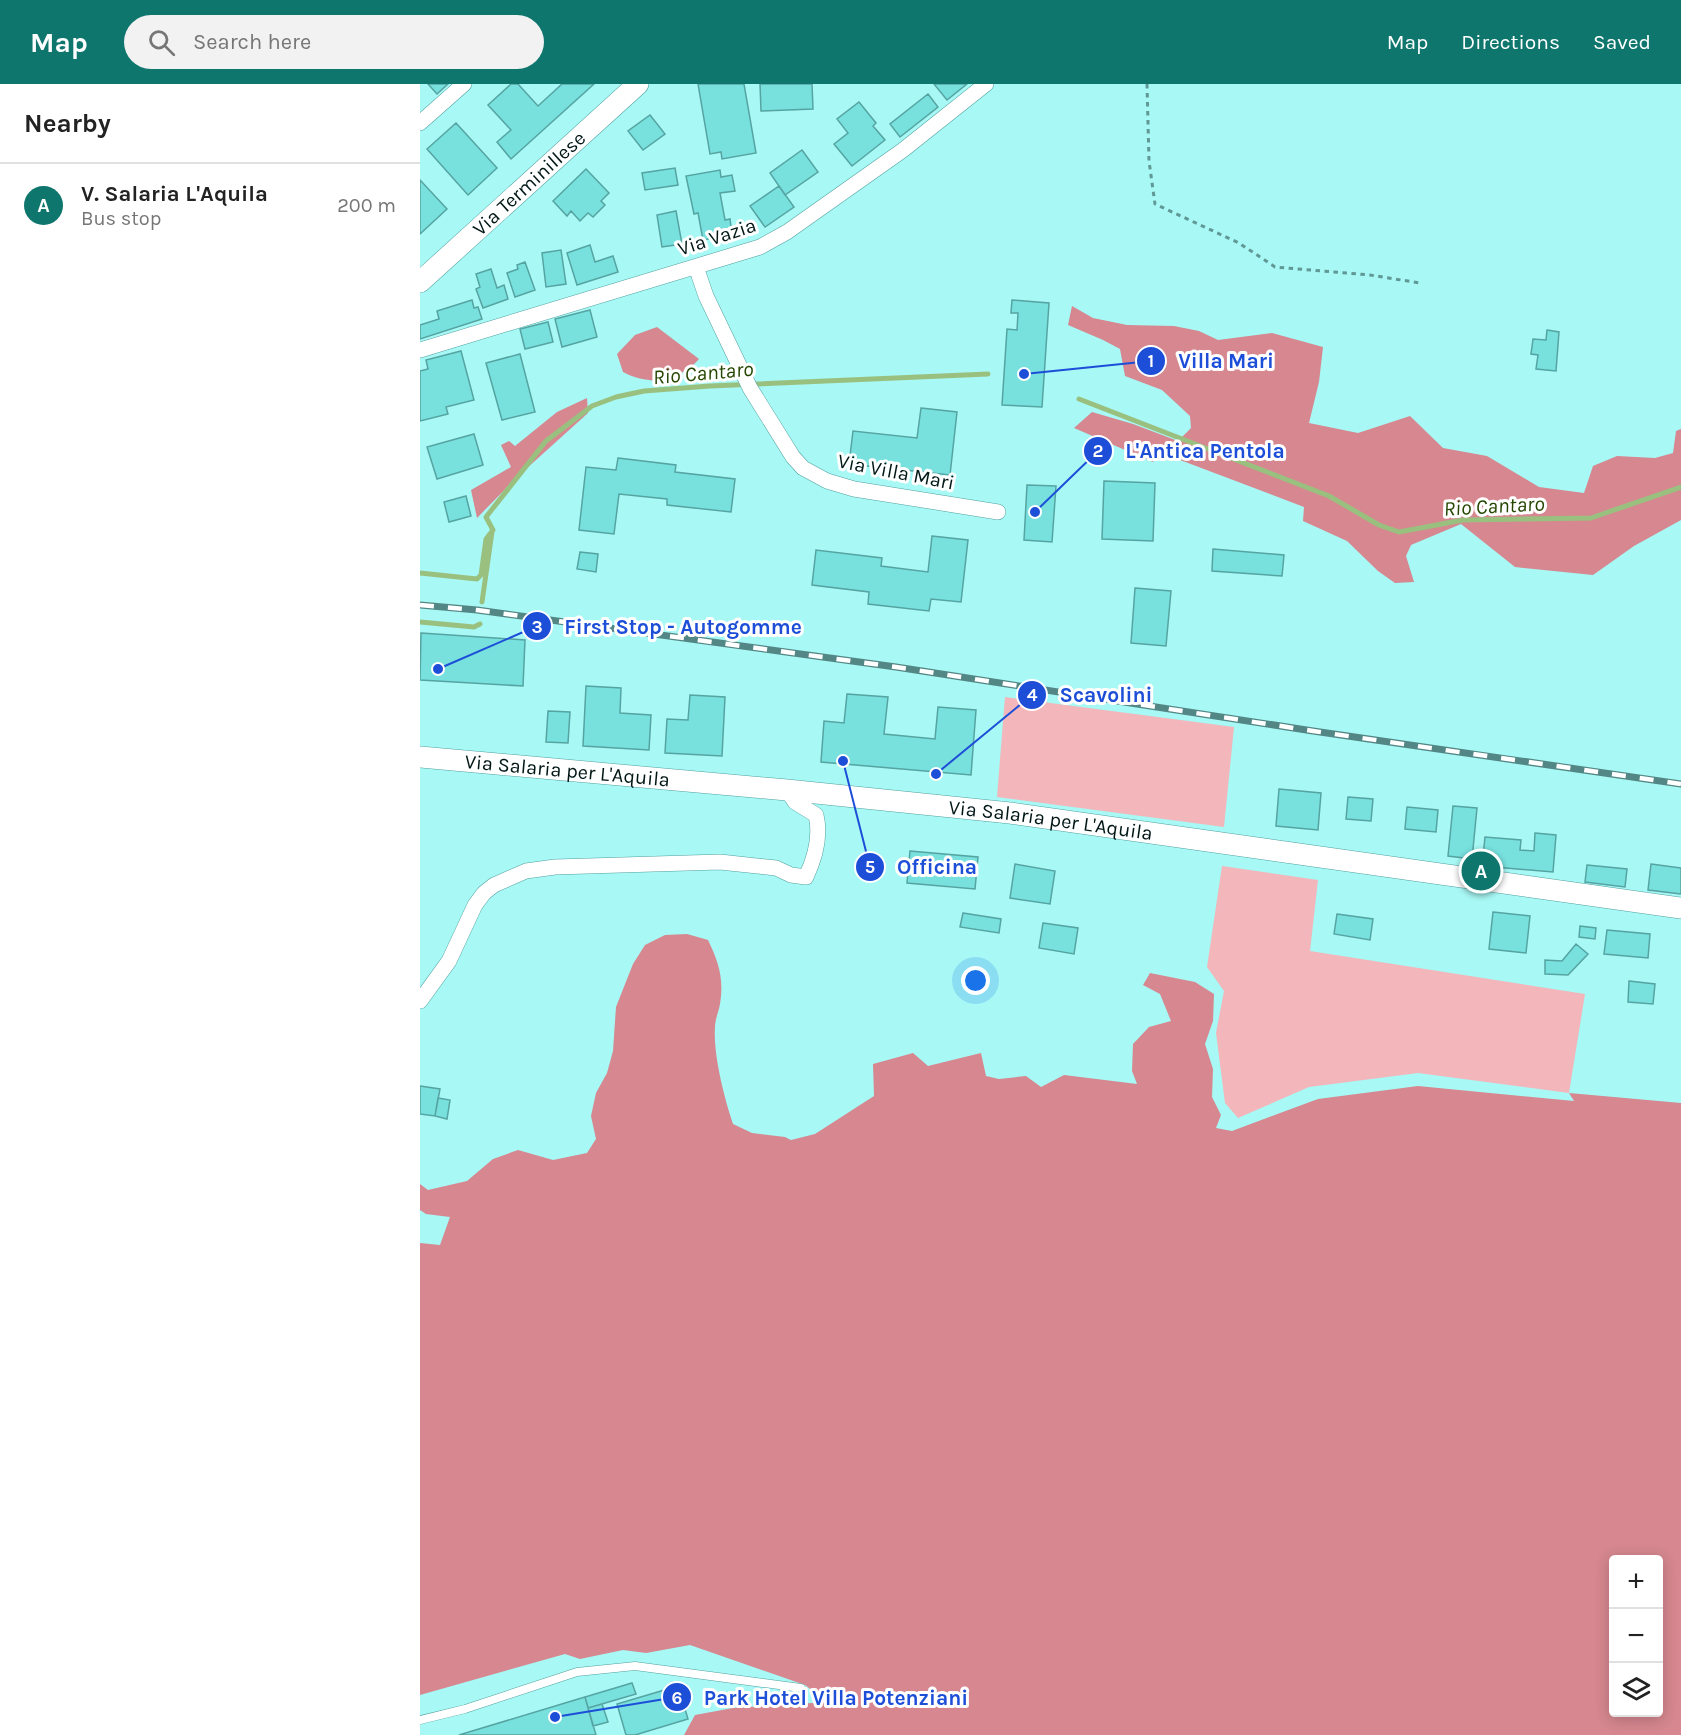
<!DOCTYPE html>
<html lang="en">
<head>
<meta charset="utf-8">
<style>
	body { margin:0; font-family:Karla,sans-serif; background:#f2f2f2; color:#222 }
	.controls { position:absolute; right:18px; bottom:18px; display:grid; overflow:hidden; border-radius:6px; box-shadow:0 3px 15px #0003 }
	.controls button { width:54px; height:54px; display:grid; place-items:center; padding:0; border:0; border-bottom:2px solid #e0e0e0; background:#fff; color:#222; font:30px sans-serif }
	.you { position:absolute; left:556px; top:897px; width:21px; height:21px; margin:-15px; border:4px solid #fff; border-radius:50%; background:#1a73e8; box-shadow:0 0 0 9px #1a73e833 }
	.badge { display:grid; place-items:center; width:39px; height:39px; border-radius:50%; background:#0f766e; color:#fff; font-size:20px; font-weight:700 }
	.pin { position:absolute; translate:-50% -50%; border:3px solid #fff; box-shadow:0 2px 6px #0006 }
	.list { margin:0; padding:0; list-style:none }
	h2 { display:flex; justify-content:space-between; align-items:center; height:78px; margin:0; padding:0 24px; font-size:26px }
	h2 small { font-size:20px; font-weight:400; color:#767676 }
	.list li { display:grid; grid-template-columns:39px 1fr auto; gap:18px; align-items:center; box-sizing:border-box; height:84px; padding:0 24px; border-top:2px solid #e0e0e0 }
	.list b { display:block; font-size:22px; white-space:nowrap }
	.list p { margin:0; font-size:20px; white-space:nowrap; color:#767676 }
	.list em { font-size:20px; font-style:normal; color:#767676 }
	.icon { flex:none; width:33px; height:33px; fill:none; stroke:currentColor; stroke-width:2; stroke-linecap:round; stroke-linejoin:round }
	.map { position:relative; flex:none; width:1261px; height:1651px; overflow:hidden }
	header { display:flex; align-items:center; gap:36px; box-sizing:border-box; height:84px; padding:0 30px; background:#0f766e; color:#fff }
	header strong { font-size:28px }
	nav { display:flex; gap:33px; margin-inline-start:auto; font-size:21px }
	.search { width:420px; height:54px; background:#f2f2f2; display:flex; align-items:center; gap:15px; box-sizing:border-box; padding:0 21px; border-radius:33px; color:#767676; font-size:22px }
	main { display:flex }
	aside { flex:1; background:#fff }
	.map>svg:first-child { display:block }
	.green { fill:#f2b6bb }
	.forest { fill:#d6878f; fill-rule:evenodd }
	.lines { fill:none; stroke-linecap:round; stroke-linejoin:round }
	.stream { stroke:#9ac080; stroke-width:5 }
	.building { fill:#78e1de; stroke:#55a4a2; stroke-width:1.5 }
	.lane-casing { stroke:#51a19f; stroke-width:9 }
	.street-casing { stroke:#51a19f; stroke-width:16 }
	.secondary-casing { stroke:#51a19f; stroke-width:22 }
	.path { stroke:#609896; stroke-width:3; stroke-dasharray:4.5 4.5; stroke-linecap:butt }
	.lane { stroke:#fff; stroke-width:8 }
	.street { stroke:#fff; stroke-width:15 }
	.secondary { stroke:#fff; stroke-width:21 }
	.rail-casing { stroke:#538785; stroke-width:7 }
	.rail { stroke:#fff; stroke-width:4.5; stroke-dasharray:14; stroke-linecap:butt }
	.labels { text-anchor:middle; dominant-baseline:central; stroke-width:6; stroke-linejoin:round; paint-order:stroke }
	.street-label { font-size:20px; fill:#001716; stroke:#fff }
	.water-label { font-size:21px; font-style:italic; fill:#244600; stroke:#fff }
	.leader { fill:none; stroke:#1d4ed8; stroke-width:2 }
	.callout-dot { fill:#1d4ed8; stroke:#fff; stroke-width:2 }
	.mark-label { font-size:18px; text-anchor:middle; font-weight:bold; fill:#fff }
	.callout-label { font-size:21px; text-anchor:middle; font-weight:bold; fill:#1d4ed8; stroke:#fff; stroke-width:6; stroke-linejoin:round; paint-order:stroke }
</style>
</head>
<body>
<header>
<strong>Map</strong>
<div class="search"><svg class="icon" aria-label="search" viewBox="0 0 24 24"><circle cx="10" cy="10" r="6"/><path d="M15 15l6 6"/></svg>Search here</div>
<nav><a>Map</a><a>Directions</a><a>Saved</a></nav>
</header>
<main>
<aside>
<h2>Nearby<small></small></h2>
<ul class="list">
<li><span class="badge">A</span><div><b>V. Salaria L'Aquila</b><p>Bus stop</p></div><em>200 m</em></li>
</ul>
</aside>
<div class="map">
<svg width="1261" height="1651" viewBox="0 0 1261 1651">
	<rect width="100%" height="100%" fill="#a8f8f5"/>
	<path class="green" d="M 585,613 L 814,643 L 804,743 L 577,713 Z
		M 802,782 L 898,796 L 890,867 L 1165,910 L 1149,1009 L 998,989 L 889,1003 L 818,1034 L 805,1019 L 796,949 L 804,907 L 787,883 Z"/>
	<path class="forest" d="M 652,222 L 673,234 L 707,241 L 754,242 L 779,247 L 798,256 L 852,249 L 903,263 L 899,298 L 889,339 L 938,349 L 990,332 L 1023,364 L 1067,372 L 1119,403 L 1164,409 L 1173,382 L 1197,372 L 1235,374 L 1253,369 L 1256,347 L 1261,345 L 1261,436 L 1214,462 L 1173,491 L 1095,483 L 1041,440 L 991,461 L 986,472 L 994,498 L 975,499 L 958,487 L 927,457 L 883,437 L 884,423 L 739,368 L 733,378 L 654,344 L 672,328 L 713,340 L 758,357 L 771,344 L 770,332 L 742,306 L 705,292 L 700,265 L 683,256 L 648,241 Z
		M 237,243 L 279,275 C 270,286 258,289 248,299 C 230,295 220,297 203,288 L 197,270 L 215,251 Z
		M 167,314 L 168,329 L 96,394 L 57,434 L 51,406 L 91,383 L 81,361 L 89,357 L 95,362 L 137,328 Z
		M 267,850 L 288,856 C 299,879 304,895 300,920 C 299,927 295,935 295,943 C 293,970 304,1013 313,1040 L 332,1049 L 365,1053 L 371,1056 L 395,1050 L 454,1012 L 453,980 L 493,969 L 508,982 L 561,969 L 566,992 L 579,995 L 606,992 L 621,1003 L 644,991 L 717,1000 L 712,987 L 713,960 L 729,943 L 751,937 L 740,910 L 723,901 L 730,889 L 775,898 L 794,910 L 793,937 L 785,960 L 793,985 L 792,1013 L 801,1031 L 796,1044 L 812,1047 L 898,1015 L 998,1002 L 1154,1017 L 1149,1009 L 1261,1019 L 1261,1651 L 264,1651 L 275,1631 L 313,1624 L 407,1618 L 385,1601 L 270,1561 L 226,1569 L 203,1566 L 160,1575 L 145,1570 L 0,1611 L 0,1159 L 20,1161 L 30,1133 L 6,1130 L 0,1126 L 0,1100 L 8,1106 L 47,1097 L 73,1075 L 98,1066 L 133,1076 L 167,1069 L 176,1055 L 171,1032 L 176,1009 L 187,989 L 193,967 L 196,923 L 213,880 L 225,861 L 245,851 ZM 1194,1476 L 1238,1476 L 1238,1628 L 1194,1628 Z"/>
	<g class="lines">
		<path class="stream" d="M 659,315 L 909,412 L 959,441 L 979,448 L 1043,436 L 1171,434 L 1261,403
			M 0,489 L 57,495 L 61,491 L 66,455 L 73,446 L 66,433 L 126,357 L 172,322 L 196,313 L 224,307 L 290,302 L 568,290
			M 62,518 L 72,448
			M 0,538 L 54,543 L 60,540"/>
	</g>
	<path class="building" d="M 8,0 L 28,0 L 17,10 Z
		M 91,0 L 98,0 L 118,22 L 142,0 L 174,0 L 91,75 L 77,58 L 91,46 L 68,21 Z
		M 278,0 L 324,0 L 336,69 L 302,75 L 301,68 L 290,70 Z
		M 340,0 L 392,0 L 393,25 L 341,27 Z
		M 514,0 L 547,0 L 527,16 Z
		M 508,10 L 518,23 L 480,53 L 470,40 Z
		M 439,18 L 456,39 L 453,42 L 465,56 L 432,82 L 414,60 L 428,49 L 417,35 Z
		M 230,31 L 245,50 L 223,66 L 208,47 Z
		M 36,39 L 77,84 L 48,111 L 7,65 Z
		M 382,66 L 398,88 L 365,111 L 350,89 Z
		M 255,84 L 258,101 L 225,106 L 222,89 Z
		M 166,85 L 189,109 L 181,117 L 185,121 L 173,133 L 168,129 L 160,137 L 151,127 L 147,132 L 133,117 Z
		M 300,86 L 301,93 L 312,91 L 315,107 L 300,109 L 305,136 L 310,135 L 312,151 L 283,156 L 278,129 L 274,130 L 266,92 Z
		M 0,96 L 27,125 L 0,150 Z
		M 359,102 L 374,123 L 345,143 L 330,122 Z
		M 256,127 L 262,160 L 242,163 L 237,131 Z
		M 170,161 L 175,178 L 193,172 L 198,188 L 157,201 L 147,169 Z
		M 141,166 L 146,200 L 126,203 L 122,169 Z
		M 105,178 L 115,206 L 95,213 L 87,189 L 98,185 L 97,181 Z
		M 71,185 L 77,204 L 84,201 L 88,215 L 63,224 L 56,205 L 60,203 L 56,190 Z
		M 52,216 L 54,224 L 58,223 L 62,235 L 0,255 L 0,241 L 19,235 L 17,227 Z
		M 592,216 L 629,219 L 622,323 L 582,321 L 587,245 L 597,246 L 598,229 L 591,229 Z
		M 170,226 L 177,253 L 142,263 L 135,235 Z
		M 128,238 L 133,258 L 105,265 L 100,245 Z
		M 1127,246 L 1139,248 L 1136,287 L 1116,285 L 1118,271 L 1111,270 L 1113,255 L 1126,256 Z
		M 41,267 L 54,316 L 26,323 L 28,330 L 0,337 L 0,287 L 8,285 L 6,276 Z
		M 100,270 L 115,328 L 82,336 L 66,279 Z
		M 501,324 L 537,328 L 530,391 L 429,380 L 433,347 L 497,354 Z
		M 54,350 L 63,381 L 17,395 L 7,363 Z
		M 198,374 L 256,381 L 255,388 L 315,395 L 311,428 L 247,421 L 247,415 L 199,410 L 194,450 L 159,446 L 166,383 L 196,386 Z
		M 684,397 L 735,399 L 733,457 L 682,455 Z
		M 607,401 L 636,402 L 632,458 L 604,456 Z
		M 46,412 L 51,432 L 29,438 L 24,418 Z
		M 512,452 L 548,456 L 541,518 L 511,515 L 509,527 L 448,520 L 449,508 L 392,501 L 396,466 L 462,474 L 461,482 L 508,488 Z
		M 793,465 L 864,471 L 862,492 L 792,487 Z
		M 160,468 L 178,470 L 176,488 L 157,485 Z
		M 715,504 L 751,507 L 746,562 L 711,559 Z
		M 1,549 L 105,556 L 103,602 L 0,596 Z
		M 166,602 L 201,604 L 200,629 L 231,631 L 229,666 L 163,662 Z
		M 427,610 L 468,613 L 464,650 L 515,655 L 518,623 L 556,626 L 551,691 L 401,678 L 404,637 L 424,639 Z
		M 270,611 L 305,613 L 302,672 L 245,669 L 247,635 L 268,636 Z
		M 128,627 L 150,628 L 148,659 L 126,658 Z
		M 859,705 L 901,709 L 898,746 L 856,742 Z
		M 928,713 L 953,715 L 951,737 L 926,735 Z
		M 1033,722 L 1057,724 L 1052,775 L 1028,772 Z
		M 987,723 L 1018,726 L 1016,748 L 985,745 Z
		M 1115,749 L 1136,751 L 1133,788 L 1062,782 L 1065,753 L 1101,756 L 1100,766 L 1114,767 Z
		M 490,767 L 558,773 L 555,805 L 487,799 Z
		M 595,780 L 635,787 L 630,820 L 590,814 Z
		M 1231,780 L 1261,784 L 1261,810 L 1228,806 Z
		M 1167,781 L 1207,785 L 1205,803 L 1165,798 Z
		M 1073,828 L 1110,832 L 1106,869 L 1069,865 Z
		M 543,829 L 581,835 L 579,849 L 540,843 Z
		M 917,830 L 953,835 L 950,856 L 914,850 Z
		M 623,839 L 658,844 L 654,870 L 619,864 Z
		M 1160,842 L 1176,844 L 1175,855 L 1159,853 Z
		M 1187,846 L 1230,850 L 1228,874 L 1184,870 Z
		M 1156,860 L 1168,870 L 1148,891 L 1125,890 L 1125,876 L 1142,877 Z
		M 1209,897 L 1235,900 L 1233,920 L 1208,918 Z
		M 0,1002 L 20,1005 L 15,1032 L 0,1030 Z
		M 18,1014 L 30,1016 L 27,1035 L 15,1032 Z
		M 212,1599 L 216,1610 L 168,1624 L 165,1613 Z
		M 258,1602 L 268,1635 L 215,1651 L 206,1651 L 197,1620 Z
		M 165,1613 L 176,1651 L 39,1651 Z
		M 182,1620 L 188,1638 L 173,1642 L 168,1624 Z"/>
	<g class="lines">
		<defs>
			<path id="lane" d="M 0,1636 L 45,1625 L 157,1588 L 215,1582 L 381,1604"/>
			<path id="street" d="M 0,39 L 44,0
				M 276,183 L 286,212 L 330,304 L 373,373 L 383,384 L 407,397 L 434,405 L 578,428
				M 0,266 L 340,163 L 367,148 L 483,66 L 566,0
				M 0,917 L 29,877 L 55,821 L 64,809 L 74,801 L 106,787 L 135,783 L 300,778 L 356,784 L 371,791 L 386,793 C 395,774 401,752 396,731 L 375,718 L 367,706"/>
			<g id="secondary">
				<path id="s1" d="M 0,198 L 218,0"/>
				<path id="s2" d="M 0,673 L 367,706 L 590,729 L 1261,824"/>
			</g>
		</defs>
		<use href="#lane" class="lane-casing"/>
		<use href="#street" class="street-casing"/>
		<use href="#secondary" class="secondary-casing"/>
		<path class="path" d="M 727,0 L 729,77 L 735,120 L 819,159 L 855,183 L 950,191 L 1000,199"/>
		<use href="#lane" class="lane"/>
		<use href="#street" class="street"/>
		<use href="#secondary" class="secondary"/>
		<defs>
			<path id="rail" d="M 0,521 L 57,526 L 476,583 L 893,647 L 1261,700"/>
		</defs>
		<use href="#rail" class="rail-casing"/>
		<use href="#rail" class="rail"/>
	</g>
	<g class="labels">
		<g class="street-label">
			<text stroke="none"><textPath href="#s1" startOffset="147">Via Terminillese</textPath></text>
			<text transform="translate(297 153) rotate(-18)">Via Vazia</text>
			<text transform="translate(476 388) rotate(11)">Via Villa Mari</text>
			<text stroke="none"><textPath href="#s2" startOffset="148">Via Salaria per L'Aquila</textPath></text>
			<text stroke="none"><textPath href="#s2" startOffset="634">Via Salaria per L'Aquila</textPath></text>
		</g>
		<g class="water-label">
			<text transform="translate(283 289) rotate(-5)">Rio Cantaro</text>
			<text transform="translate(1074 422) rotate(-3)">Rio Cantaro</text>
		</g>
	</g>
	<path class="leader" d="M604 290L731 277M615 428L678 367M18 585L117 542M516 690L612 611M423 677L450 783M135 1633L257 1613"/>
	<g class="callout-dot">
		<circle cx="604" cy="290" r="6"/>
		<circle cx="615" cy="428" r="6"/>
		<circle cx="18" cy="585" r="6"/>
		<circle cx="516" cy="690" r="6"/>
		<circle cx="423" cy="677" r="6"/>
		<circle cx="135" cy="1633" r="6"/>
		<circle cx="731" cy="277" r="15"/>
		<circle cx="678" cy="367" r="15"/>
		<circle cx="117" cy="542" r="15"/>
		<circle cx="612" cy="611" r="15"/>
		<circle cx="450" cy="783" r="15"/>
		<circle cx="257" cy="1613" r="15"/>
	</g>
	<g class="mark-label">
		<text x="731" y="283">1</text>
		<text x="678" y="373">2</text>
		<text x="117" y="549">3</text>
		<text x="612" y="617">4</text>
		<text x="450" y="789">5</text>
		<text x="257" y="1620">6</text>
	</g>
	<g class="callout-label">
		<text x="806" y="284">Villa Mari</text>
		<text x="785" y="374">L'Antica Pentola</text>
		<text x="263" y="550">First Stop - Autogomme</text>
		<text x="686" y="618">Scavolini</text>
		<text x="517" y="790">Officina</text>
		<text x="416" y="1621">Park Hotel Villa Potenziani</text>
	</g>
</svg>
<div class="controls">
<button>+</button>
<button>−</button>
<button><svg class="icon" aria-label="layers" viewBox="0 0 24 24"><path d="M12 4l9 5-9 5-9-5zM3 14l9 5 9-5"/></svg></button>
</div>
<div class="you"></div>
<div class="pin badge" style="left:1061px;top:787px">A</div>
</div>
</main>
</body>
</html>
